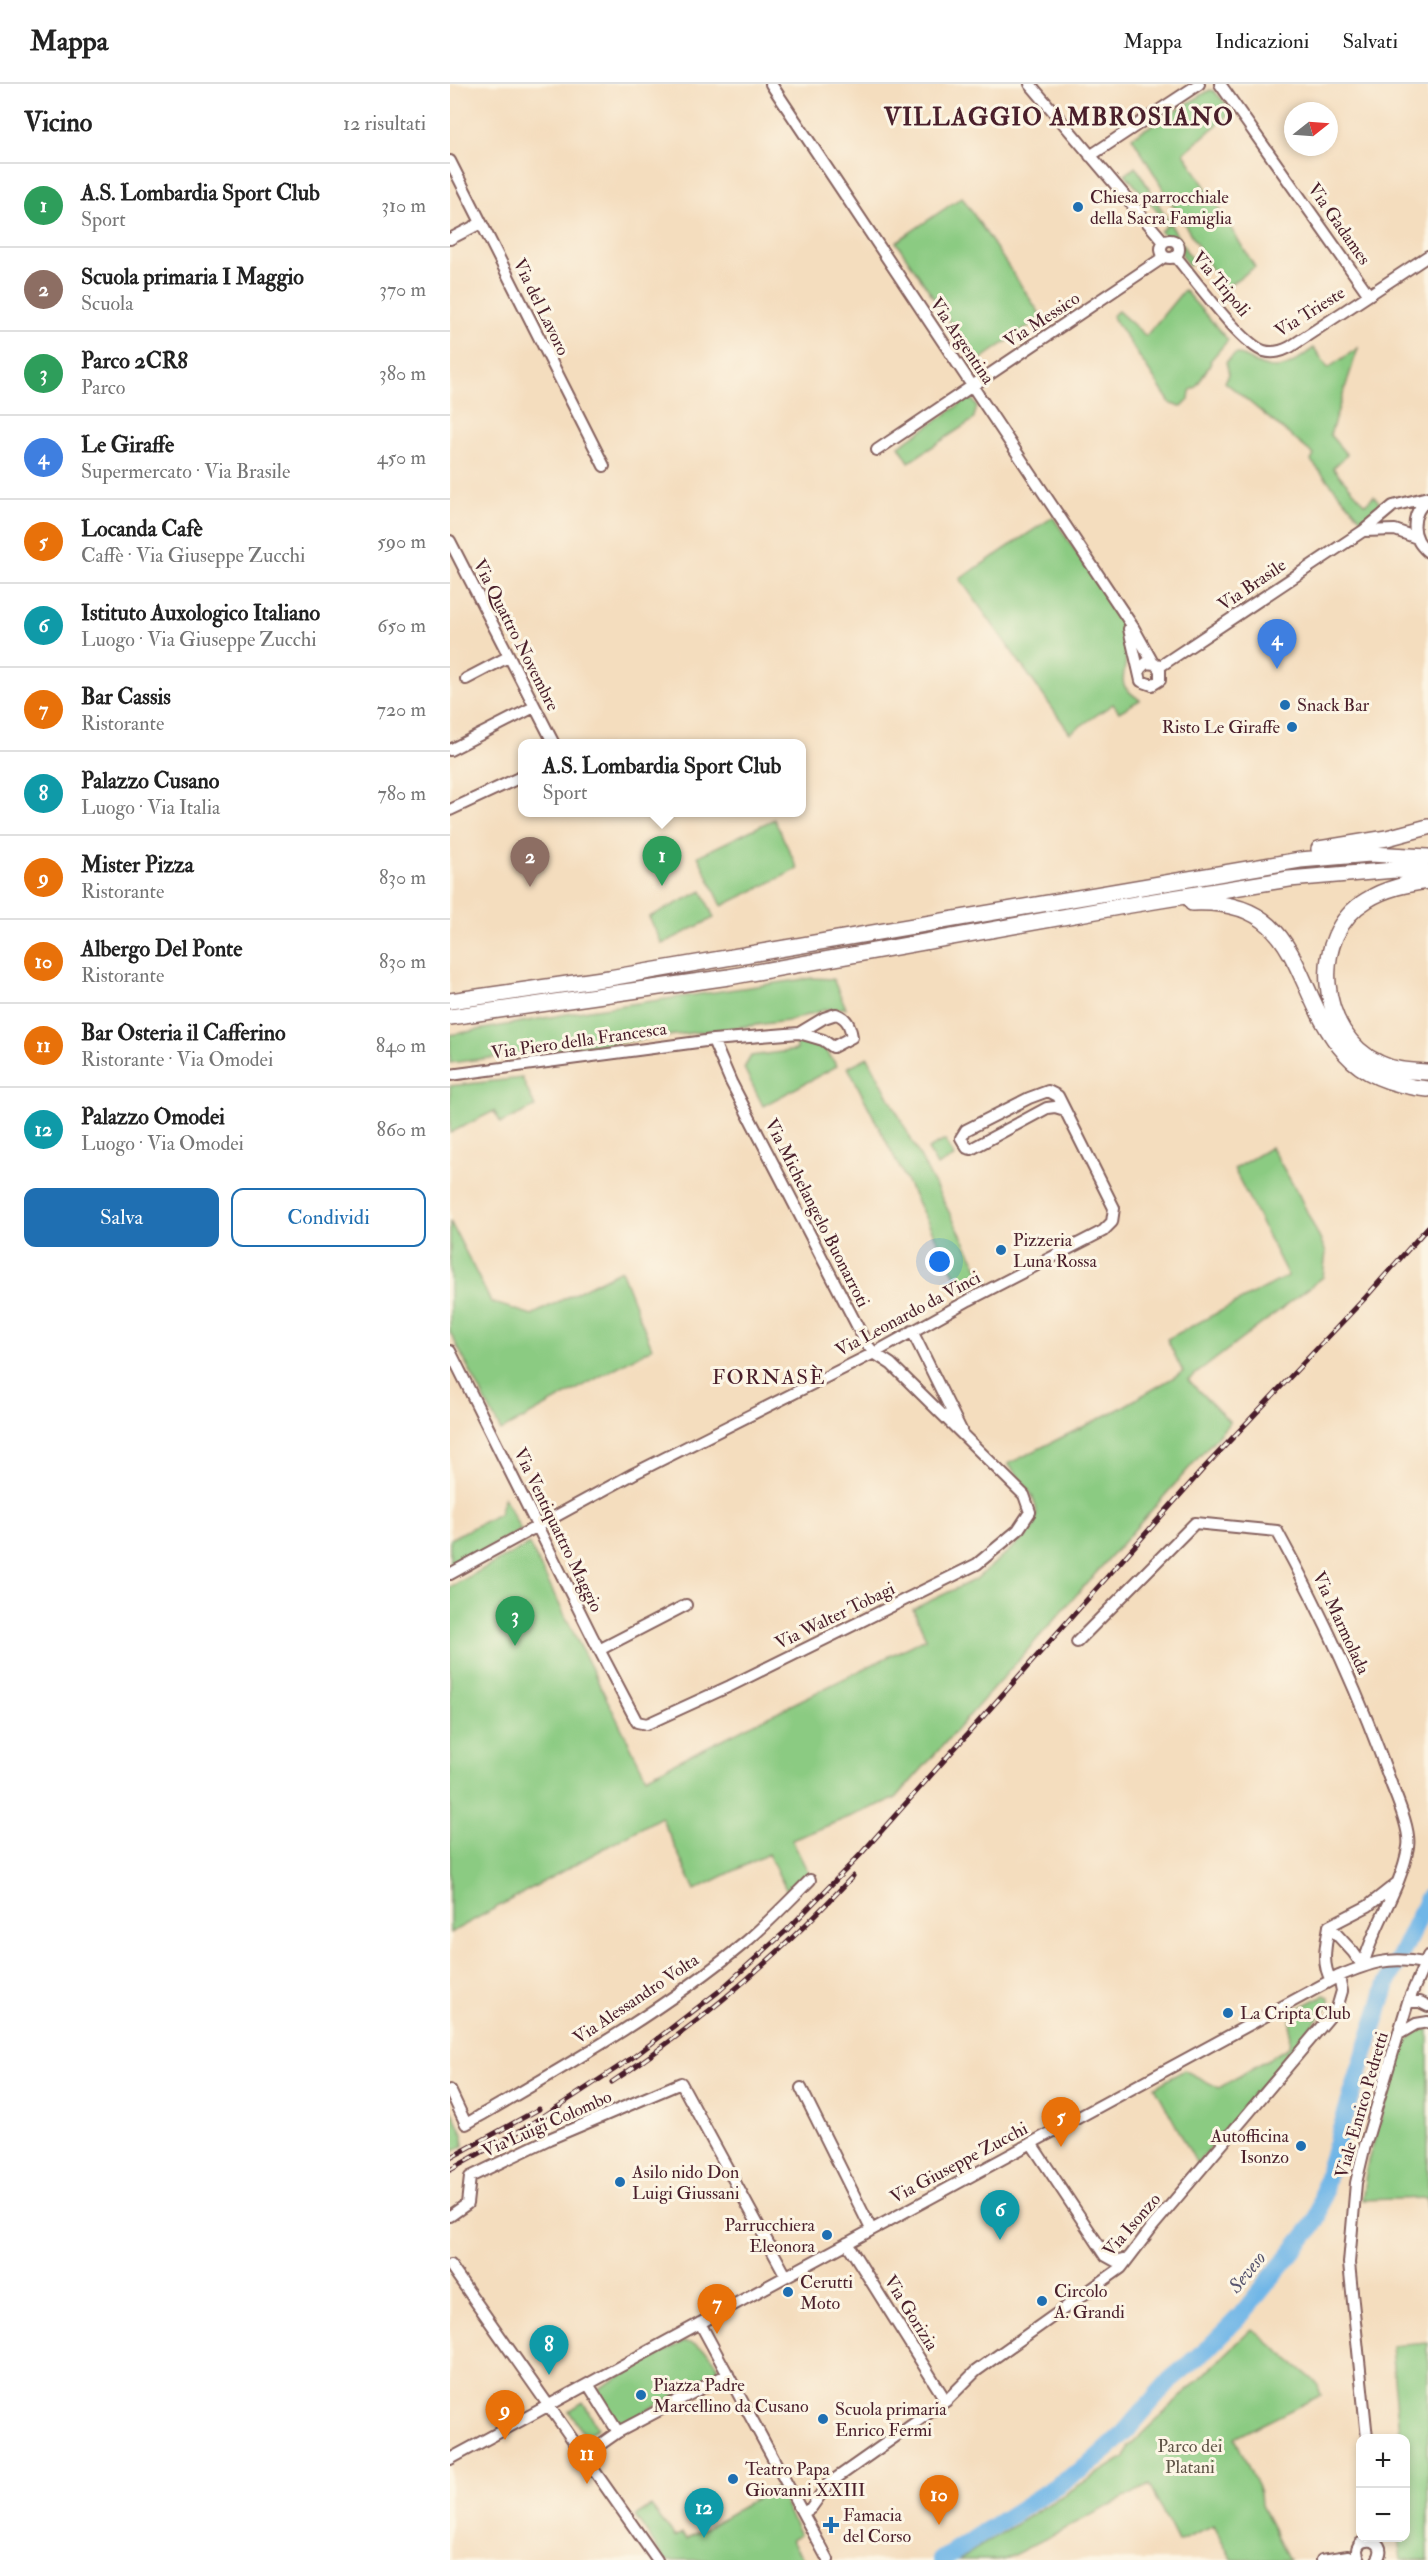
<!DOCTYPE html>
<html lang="it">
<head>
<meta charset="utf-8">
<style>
	body { margin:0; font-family:"IM FELL Double Pica",serif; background:#f6f6f6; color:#222 }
	.controls { position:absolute; right:18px; bottom:18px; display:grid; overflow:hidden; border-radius:12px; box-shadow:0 3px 9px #0003 }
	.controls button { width:54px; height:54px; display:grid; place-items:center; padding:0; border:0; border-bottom:2px solid #e0e0e0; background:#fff; color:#222; font:30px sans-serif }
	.compass { position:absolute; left:834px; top:18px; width:54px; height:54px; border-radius:50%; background:#fff; box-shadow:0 3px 9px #0003; rotate:73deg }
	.you { position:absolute; left:490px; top:1178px; width:21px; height:21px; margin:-15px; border:4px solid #fff; border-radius:50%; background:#1a73e8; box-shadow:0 0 0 9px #1a73e833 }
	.badge { display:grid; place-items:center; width:39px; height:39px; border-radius:50%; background:#1f6fb2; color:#fff; font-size:20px; font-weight:700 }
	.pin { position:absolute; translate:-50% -50px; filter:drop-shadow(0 2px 3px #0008) }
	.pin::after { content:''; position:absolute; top:32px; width:21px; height:18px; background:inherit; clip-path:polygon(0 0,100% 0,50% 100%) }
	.popup { position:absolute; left:68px; top:655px; width:288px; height:78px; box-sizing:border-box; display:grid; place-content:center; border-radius:12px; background:#fff; filter:drop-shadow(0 2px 4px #0005); font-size:20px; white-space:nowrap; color:#767676 }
	.popup b { font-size:22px; color:#222 }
	.popup::after { content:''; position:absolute; left:50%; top:100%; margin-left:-12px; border:12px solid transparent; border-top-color:#fff }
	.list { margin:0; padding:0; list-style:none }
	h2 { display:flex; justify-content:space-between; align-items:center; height:78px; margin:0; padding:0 24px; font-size:26px }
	h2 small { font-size:20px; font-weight:400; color:#767676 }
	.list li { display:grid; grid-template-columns:39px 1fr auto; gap:18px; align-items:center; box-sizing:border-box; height:84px; padding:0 24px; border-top:2px solid #e0e0e0 }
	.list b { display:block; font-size:22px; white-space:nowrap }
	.list p { margin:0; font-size:20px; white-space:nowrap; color:#767676 }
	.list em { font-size:20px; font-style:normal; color:#767676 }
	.actions { display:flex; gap:12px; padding:18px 24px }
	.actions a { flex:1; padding:14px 0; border:2px solid #1f6fb2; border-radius:12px; text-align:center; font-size:21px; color:#1f6fb2 }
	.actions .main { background:#1f6fb2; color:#fff }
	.map { position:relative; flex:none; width:978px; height:2476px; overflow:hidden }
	header { display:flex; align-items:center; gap:36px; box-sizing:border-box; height:84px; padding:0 30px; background:#fff; border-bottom:2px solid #e0e0e0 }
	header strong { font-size:28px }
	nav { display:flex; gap:33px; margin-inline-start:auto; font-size:21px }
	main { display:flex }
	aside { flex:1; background:#fff }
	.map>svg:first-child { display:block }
	.green { fill:#8bcb82; stroke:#6a7556; stroke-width:1.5 }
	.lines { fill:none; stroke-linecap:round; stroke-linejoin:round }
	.river { stroke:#70b6e7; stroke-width:18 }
	.minor-casing { stroke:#86625e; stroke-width:14 }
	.highway-casing { stroke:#86625e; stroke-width:18 }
	.minor { stroke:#fff; stroke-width:10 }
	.highway { stroke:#fff; stroke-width:15 }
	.rail-casing { stroke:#4a1f2b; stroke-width:5 }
	.rail { stroke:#fcf5e5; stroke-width:3; stroke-dasharray:9; stroke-linecap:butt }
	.poi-dot { fill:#1f6fb2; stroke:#fcf5e5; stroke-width:2 }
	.labels { text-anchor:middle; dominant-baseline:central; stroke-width:6; stroke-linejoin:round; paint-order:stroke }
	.poi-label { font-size:18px; fill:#4a1f2b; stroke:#fcf5e5; text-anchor:start }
	.street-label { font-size:18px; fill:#4a1f2b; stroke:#fcf5e5 }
	.park-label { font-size:18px; fill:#5e5345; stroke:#fcf5e5 }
	.water-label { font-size:20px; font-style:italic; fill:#57546d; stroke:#fcf5e5 }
	.quarter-label { font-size:21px; letter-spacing:1.5px; fill:#4a1f2b; stroke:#fcf5e5 }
	.district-label { font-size:24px; font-weight:bold; letter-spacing:1.5px; fill:#4a1f2b; stroke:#fcf5e5 }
</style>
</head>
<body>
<header>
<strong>Mappa</strong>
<nav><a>Mappa</a><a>Indicazioni</a><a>Salvati</a></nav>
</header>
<main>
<aside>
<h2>Vicino<small>12 risultati</small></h2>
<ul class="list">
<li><span class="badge" style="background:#2e9e5b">1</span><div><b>A.S. Lombardia Sport Club</b><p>Sport</p></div><em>310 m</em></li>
<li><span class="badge" style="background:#8d6e63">2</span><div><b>Scuola primaria I Maggio</b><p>Scuola</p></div><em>370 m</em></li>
<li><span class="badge" style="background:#2e9e5b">3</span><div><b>Parco 2CR8</b><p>Parco</p></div><em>380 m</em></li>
<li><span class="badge" style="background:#3f7fe0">4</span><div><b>Le Giraffe</b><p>Supermercato · Via Brasile</p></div><em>450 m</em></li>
<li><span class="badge" style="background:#e8710a">5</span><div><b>Locanda Cafè</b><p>Caffè · Via Giuseppe Zucchi</p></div><em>590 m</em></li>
<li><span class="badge" style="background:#0f9aa8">6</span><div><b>Istituto Auxologico Italiano</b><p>Luogo · Via Giuseppe Zucchi</p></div><em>650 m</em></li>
<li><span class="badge" style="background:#e8710a">7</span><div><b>Bar Cassis</b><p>Ristorante</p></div><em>720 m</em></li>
<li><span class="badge" style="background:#0f9aa8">8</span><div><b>Palazzo Cusano</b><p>Luogo · Via Italia</p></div><em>780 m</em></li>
<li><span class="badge" style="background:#e8710a">9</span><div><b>Mister Pizza</b><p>Ristorante</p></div><em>830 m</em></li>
<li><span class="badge" style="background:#e8710a">10</span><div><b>Albergo Del Ponte</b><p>Ristorante</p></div><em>830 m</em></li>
<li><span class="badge" style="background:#e8710a">11</span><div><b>Bar Osteria il Cafferino</b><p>Ristorante · Via Omodei</p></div><em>840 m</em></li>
<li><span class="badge" style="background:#0f9aa8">12</span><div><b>Palazzo Omodei</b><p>Luogo · Via Omodei</p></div><em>860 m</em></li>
</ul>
<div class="actions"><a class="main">Salva</a><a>Condividi</a></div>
</aside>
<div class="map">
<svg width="978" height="2476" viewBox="0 0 978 2476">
	<rect width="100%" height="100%" fill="#fcf5e5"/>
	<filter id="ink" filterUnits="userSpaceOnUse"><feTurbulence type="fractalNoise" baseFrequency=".0167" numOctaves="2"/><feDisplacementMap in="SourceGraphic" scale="12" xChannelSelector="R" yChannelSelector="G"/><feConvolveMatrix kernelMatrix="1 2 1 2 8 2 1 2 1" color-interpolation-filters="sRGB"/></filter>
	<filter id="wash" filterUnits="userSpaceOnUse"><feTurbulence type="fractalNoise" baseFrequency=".008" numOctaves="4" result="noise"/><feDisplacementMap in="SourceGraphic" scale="24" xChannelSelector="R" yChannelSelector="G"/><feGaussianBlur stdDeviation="1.35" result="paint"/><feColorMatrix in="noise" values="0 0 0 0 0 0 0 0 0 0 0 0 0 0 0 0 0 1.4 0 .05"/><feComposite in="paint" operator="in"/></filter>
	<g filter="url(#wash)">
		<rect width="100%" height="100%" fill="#f4ddbe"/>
		<path class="green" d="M 760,6 L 764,7 L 783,27 L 734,69 L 805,183 L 767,209 L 763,198 L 767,194 L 682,53 Z
			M 686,83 L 743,178 L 739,182 L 733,174 L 730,161 L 710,148 L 718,140 L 675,90 Z
			M 512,113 L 592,233 L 527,278 L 446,158 Z
			M 734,206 L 778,256 L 760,277 L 761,279 L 746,303 L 740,307 L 739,316 L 732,323 L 721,320 L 662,232 L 668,227 L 696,252 Z
			M 864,264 L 878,284 L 908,264 L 880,351 L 897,371 L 883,384 L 915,420 L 924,412 L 929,418 L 930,424 L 912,436 L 861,377 L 864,371 L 775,298 L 779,290 L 776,278 C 779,276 783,270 787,270 C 792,269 809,285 827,284 C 841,283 853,271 864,264 Z
			M 518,315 L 523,316 L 527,323 L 523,336 L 459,378 L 449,362 Z
			M 603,433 L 671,536 L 676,546 L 671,552 C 673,559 677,569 676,576 C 673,599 667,600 690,616 L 669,628 L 663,620 L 620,649 L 510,495 Z
			M 324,735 L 348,785 L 272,822 L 248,772 Z
			M 252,807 L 264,834 L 212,860 L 199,833 Z
			M 362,894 L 383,895 L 396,924 L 377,925 L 338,937 L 0,979 L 0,951 L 139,926 Z
			M 357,954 L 373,962 L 387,982 L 313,1022 L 294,984 L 301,972 L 347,966 L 346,957 Z
			M 418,973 L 534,1195 L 513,1207 L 398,983 Z
			M 72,994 L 85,1023 L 51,1039 L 44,1027 L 0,1049 L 0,1002 Z
			M 495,1056 L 504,1073 L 487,1082 L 478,1065 Z
			M 821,1063 L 849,1111 L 876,1168 L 873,1193 L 738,1296 L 780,1338 L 446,1714 L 342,1756 L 359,1790 L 338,1809 L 318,1770 L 245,1806 L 211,1733 L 0,1849 L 0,1503 L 79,1460 L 196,1693 L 476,1554 L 463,1525 L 526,1495 L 583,1446 C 595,1419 575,1400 558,1380 L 669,1325 L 733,1288 L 717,1255 L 838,1192 L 784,1085 Z
			M 0,1137 L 41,1218 L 82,1231 L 171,1186 L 202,1264 L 51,1347 L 0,1248 Z
			M 54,1413 L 71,1446 L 0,1484 L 0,1455 L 49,1430 Z
			M 874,1911 L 879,1913 L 879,1921 L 747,2080 L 705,2003 L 734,1986 L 769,2004 L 839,1963 L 841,1928 Z
			M 978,1945 L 978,2133 L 976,2114 L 912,2116 L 918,2077 L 949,1976 L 958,1957 L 970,1946 Z
			M 0,2027 L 3,2028 L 13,2050 L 13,2062 L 0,2069 Z
			M 802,2245 L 867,2299 L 871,2311 L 785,2354 L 810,2408 L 811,2421 L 839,2476 L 782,2476 L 764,2442 L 728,2458 L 699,2401 L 554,2476 L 508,2476 L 675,2373 L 678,2363 Z
			M 233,2258 C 250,2258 270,2273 268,2292 L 255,2300 L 248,2298 L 170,2342 L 148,2305 Z
			M 978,2259 L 978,2476 L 951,2476 L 948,2454 L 956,2454 L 956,2354 L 936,2354 L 949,2348 L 941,2262 Z
			M 133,2318 L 148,2343 L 135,2352 L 119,2327 Z
			M 326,2403 L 350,2451 L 341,2456 L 354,2476 L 215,2476 L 185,2432 L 201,2422 L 225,2453 L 232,2449 L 237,2455 Z"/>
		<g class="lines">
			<path class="river" d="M 491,2476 L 640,2380 L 674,2349 L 720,2296 L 758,2264 L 791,2231 L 863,2142 L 868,2133 L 879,2083 L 937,1900 L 978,1814"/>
		</g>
	</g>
	<g filter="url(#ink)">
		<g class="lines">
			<defs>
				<path id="minor" d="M 321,0 L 683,543 L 703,579
					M 580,0 L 714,158
					M 770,0 L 919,211
					M 640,72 L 749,0
					M 0,77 L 154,382
					M 0,155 L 31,139
					M711 165a9 9 0 1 1 18 0a9 9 0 1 1-18 0Z
					M 726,173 C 743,193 792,261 814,267 C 824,270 832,267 840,263 L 978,172
					M 427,366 L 714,173
					M 978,415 C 960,430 960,453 978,468
					M 913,447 L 945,446 L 967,454
					M 0,457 L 104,660
					M 679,545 L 691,597 L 702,601 L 710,596 L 710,586 L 705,580 L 696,579 L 690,585
					M 709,583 L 913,447 L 943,422 L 978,413
					M 16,595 L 58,573
					M 0,666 L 84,623
					M 0,726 L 73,692
					M 386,930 C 397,934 400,941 402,953 L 383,963 L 373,956 L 349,949 L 374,934 Z
					M 0,991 L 263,956 L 349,949
					M 462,1247 L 511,1346
					M 0,1267 L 142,1552 L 187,1638 L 197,1640 L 280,1602 L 527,1480 L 568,1446 L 580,1428 L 574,1411 L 441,1280 L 424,1269 L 416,1259 L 281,998 L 263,956
					M 0,1490 L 183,1390 L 424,1269 L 519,1216 L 653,1147 L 662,1138 L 664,1124 L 608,1012 L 598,1007 L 579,1014 L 516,1046 L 511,1054 L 517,1064 L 521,1065 L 597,1024 L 605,1023 L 615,1026
					M 627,1558 L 745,1439 L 827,1447 C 872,1529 911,1614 942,1702 C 948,1717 961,1747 958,1763 C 951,1806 923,1841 913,1882
					M 149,1566 L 236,1521
					M 879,1842 L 918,1822 L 947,1799
					M 879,1842 C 876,1861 871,1879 881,1896
					M 879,1842 L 903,1868 L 913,1882
					M 958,1918 L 970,1918 L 978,1922
					M 949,1950 L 966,1940 L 978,1938
					M 351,2004 L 421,2145
					M 0,2006 L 16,2040 L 28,2033 C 121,1979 214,1926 297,1857 C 319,1838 339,1817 360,1796
					M 581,2059 L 656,2172 L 665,2177 L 678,2174
					M 0,2132 L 17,2120 L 20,2093 L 99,2055 L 231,1999 L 336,2192
					M 397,2159 L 496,2317
					M 0,2181 L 207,2476
					M 250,2239 L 378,2476
					M 138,2300 L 168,2348
					M 917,2354 L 899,2179 L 906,2099 L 914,2065 L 958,1918 L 978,1872
					M 134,2372 L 168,2348 L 278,2290
					M 0,2375 L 889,1892 C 920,1879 939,1872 974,1879
					M 353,2429 L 361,2424 L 378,2400 L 496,2317 L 526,2287 L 671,2184 L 703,2142 L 887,1924 L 892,1907 L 889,1892
					M 872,2476 L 898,2472 L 908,2476
					M 910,2476 C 895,2450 943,2451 927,2476"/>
				<path id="highway" d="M 869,765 L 937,754 L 978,743
					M 978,797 C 957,800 936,804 917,816 C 858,851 868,951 929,979 C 945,987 961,987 978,988
					M 742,819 C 856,814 839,907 896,970 C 917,994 948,1002 978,1005
					M 0,917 L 159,894 L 850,776 L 920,770 L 978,773
					M 0,933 L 279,893 L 674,822 L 839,795 L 945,786 L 978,788"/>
			</defs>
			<use href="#minor" class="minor-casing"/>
			<use href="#highway" class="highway-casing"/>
			<use href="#minor" class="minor"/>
			<use href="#highway" class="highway"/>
			<defs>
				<path id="rail" d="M 162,1998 C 251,1939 331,1870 403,1792
					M 0,2074 L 89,2025
					M 0,2086 L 80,2041 L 185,1972 L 268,1908 L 337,1846 L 410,1771 L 754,1384 L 916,1213 L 978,1143"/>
			</defs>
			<use href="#rail" class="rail-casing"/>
			<use href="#rail" class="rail"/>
		</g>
	</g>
	<g class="poi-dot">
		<circle cx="628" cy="123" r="6"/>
		<circle cx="835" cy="621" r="6"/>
		<circle cx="842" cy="643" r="6"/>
		<circle cx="551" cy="1166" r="6"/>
		<circle cx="778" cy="1929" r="6"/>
		<circle cx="851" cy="2062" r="6"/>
		<circle cx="170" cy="2098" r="6"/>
		<circle cx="377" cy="2151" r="6"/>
		<circle cx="338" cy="2208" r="6"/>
		<circle cx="592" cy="2217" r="6"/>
		<circle cx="191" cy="2311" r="6"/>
		<circle cx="373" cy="2335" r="6"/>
		<circle cx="283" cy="2395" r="6"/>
		<path d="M378 2432h6v6h6v6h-6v6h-6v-6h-6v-6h6z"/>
	</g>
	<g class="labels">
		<g class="poi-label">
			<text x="640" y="113">Chiesa parrocchiale<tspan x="640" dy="21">della Sacra Famiglia</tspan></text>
			<text x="847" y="621">Snack Bar</text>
			<text x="830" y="643" text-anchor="end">Risto Le Giraffe</text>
			<text x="563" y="1156">Pizzeria<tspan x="563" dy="21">Luna Rossa</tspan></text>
			<text x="790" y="1929">La Cripta Club</text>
			<text x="839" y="2052" text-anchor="end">Autofficina<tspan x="839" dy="21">Isonzo</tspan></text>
			<text x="182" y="2088">Asilo nido Don<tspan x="182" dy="21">Luigi Giussani</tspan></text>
			<text x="365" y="2141" text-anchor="end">Parrucchiera<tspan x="365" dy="21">Eleonora</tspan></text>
			<text x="350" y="2198">Cerutti<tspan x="350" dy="21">Moto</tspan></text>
			<text x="604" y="2207">Circolo<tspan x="604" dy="21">A. Grandi</tspan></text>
			<text x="203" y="2301">Piazza Padre<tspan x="203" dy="21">Marcellino da Cusano</tspan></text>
			<text x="385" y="2325">Scuola primaria<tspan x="385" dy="21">Enrico Fermi</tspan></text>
			<text x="295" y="2385">Teatro Papa<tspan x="295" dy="21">Giovanni XXIII</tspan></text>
			<text x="393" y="2431">Famacia<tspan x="393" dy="21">del Corso</tspan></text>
		</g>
		<g class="street-label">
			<text transform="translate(889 140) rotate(55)">Via Gadames</text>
			<text transform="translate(771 200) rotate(50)">Via Tripoli</text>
			<text transform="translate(91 223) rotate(64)">Via del Lavoro</text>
			<text transform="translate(860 228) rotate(-32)">Via Trieste</text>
			<text transform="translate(592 236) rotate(-33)">Via Messico</text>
			<text transform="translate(512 257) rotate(56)">Via Argentina</text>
			<text transform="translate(802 501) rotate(-34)">Via Brasile</text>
			<text transform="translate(66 551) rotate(63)">Via Quattro Novembre</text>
			<text transform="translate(129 957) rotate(-8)">Via Piero della Francesca</text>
			<text transform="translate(367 1129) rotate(63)">Via Michelangelo Buonarroti</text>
			<text transform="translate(458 1230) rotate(-28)">Via Leonardo da Vinci</text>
			<text transform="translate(108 1446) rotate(64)">Via Ventiquattro Maggio</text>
			<text transform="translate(385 1532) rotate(-26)">Via Walter Tobagi</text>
			<text transform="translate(891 1539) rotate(65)">Via Marmolada</text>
			<text transform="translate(186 1915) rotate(-34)">Via Alessandro Volta</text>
			<text transform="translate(912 2021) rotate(-74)">Viale Enrico Pedretti</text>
			<text transform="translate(97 2040) rotate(-24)">Via Luigi Colombo</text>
			<text transform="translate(509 2079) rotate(-28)">Via Giuseppe Zucchi</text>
			<text transform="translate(682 2141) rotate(-49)">Via Isonzo</text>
			<text transform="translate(461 2229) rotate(58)">Via Gorizia</text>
		</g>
		<g class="park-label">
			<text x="740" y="2362">Parco dei<tspan x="740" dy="21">Platani</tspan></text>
		</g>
		<g class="water-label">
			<text transform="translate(797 2188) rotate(-51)">Seveso</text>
		</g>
		<g class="quarter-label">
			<text x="319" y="1293">FORNASÈ</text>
		</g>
		<g class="district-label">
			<text x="609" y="33">VILLAGGIO AMBROSIANO</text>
		</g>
	</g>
</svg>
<div class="controls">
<button>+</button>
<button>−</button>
</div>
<svg class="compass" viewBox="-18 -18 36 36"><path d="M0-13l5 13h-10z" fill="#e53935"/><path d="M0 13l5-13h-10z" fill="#767676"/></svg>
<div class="you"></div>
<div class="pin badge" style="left:212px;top:802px;background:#2e9e5b">1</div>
<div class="popup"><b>A.S. Lombardia Sport Club</b>Sport</div>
<div class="pin badge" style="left:80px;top:803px;background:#8d6e63">2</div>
<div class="pin badge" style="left:65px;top:1562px;background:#2e9e5b">3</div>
<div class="pin badge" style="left:827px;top:585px;background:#3f7fe0">4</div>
<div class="pin badge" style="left:611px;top:2063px;background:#e8710a">5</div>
<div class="pin badge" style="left:550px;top:2156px;background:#0f9aa8">6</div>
<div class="pin badge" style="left:267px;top:2250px;background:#e8710a">7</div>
<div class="pin badge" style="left:99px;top:2291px;background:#0f9aa8">8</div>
<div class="pin badge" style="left:55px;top:2356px;background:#e8710a">9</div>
<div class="pin badge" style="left:489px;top:2441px;background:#e8710a">10</div>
<div class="pin badge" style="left:137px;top:2400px;background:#e8710a">11</div>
<div class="pin badge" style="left:254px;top:2454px;background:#0f9aa8">12</div>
</div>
</main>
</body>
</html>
